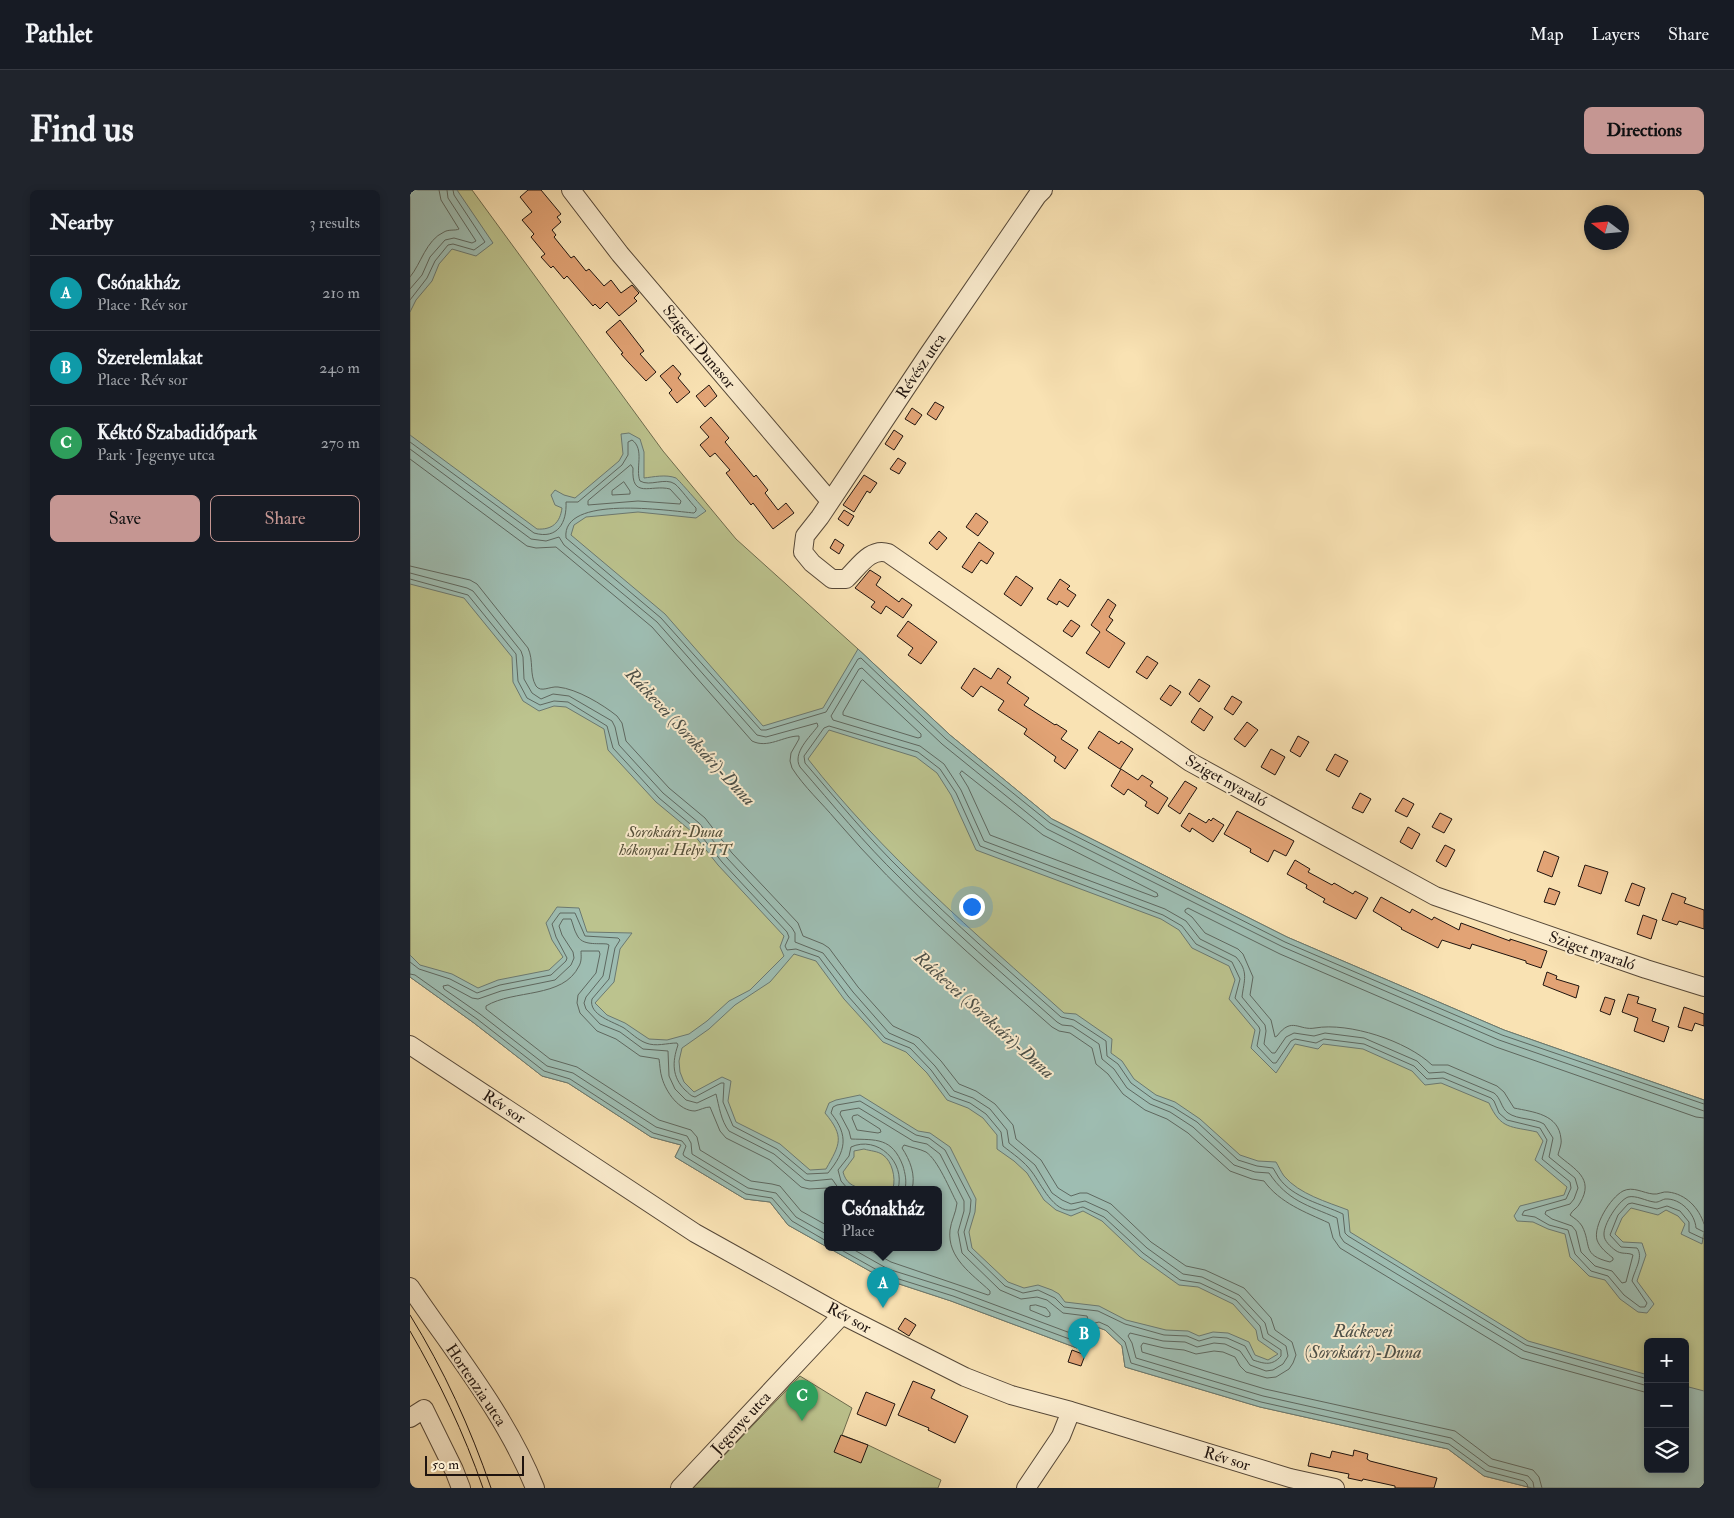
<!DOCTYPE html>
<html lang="en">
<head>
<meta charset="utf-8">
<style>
	body { margin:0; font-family:"IM FELL Double Pica",serif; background:#20242c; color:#f1f3f6 }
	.controls { position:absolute; right:15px; bottom:15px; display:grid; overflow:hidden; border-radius:8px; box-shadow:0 2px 8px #0003 }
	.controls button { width:45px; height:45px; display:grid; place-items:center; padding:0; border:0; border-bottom:1px solid #363941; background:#171b24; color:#f1f3f6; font:25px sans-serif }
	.compass { position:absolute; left:1174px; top:15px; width:45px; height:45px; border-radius:50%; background:#171b24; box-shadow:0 2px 8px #0003; rotate:286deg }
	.scale { position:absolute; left:15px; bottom:12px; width:99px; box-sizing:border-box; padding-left:5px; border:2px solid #1f140f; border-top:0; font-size:14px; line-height:18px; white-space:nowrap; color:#1f140f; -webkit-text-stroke:4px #fbecce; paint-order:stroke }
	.you { position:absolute; left:561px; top:716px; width:18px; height:18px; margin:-12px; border:4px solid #fff; border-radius:50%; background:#1a73e8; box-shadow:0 0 0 8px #1a73e833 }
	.badge { display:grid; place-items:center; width:32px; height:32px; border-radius:50%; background:#c59692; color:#fff; font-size:16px; font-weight:700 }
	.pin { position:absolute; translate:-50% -41px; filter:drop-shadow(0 1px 2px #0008) }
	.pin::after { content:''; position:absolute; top:26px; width:18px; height:15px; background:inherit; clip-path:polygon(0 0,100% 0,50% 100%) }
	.popup { position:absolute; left:414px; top:996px; width:118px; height:65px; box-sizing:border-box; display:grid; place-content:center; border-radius:8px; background:#171b24; filter:drop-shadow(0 1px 4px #0005); font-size:16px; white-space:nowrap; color:#9ea1a6 }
	.popup b { font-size:19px; color:#f1f3f6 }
	.popup::after { content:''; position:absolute; left:50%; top:100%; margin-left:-10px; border:10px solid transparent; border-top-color:#171b24 }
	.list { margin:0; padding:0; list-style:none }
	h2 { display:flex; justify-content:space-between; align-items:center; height:65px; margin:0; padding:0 20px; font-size:21px }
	h2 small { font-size:16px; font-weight:400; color:#9ea1a6 }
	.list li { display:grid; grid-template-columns:32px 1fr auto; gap:15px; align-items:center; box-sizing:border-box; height:75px; padding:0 20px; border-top:1px solid #363941 }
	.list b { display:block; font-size:19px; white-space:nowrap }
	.list p { margin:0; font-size:16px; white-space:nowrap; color:#9ea1a6 }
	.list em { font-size:16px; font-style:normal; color:#9ea1a6 }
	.actions { display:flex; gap:10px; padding:15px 20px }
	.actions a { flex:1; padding:11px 0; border:1px solid #c59692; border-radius:8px; text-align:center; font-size:18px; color:#c59692 }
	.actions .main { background:#c59692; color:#111 }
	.icon { flex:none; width:28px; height:28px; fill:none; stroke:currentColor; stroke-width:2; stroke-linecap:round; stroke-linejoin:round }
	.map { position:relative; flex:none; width:1294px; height:1298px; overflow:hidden; border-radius:8px }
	header { display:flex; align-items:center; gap:30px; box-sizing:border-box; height:70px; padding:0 25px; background:#171b24; border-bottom:1px solid #363941 }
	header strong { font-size:24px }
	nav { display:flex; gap:28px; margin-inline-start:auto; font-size:18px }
	.intro { display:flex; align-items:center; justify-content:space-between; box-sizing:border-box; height:120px; padding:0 30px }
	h1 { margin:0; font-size:35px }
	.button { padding:12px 22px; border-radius:8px; background:#c59692; color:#111; font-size:18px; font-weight:700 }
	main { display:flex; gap:30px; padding:0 30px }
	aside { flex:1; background:#171b24; border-radius:8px; box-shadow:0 2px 8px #0003 }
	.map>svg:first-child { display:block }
	.green { fill:#bcc38e; stroke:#6e6c4e; fill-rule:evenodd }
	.water { fill:#9ebdb2; stroke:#6b7971; fill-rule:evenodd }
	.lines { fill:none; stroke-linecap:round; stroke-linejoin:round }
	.shore { stroke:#5e6860; stroke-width:1 }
	.building { fill:#e2a375; stroke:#1f140f }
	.minor-casing { stroke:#564838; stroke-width:20 }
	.minor { stroke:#fbecce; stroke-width:18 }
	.tram { stroke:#1f140f; stroke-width:1 }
	.labels { text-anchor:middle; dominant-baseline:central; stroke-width:4; stroke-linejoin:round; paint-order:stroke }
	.street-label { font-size:16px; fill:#1f140f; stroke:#fbecce }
	.park-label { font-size:16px; font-style:italic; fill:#56513b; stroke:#fbecce }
	.water-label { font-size:18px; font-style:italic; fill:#4b4f48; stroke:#fbecce }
</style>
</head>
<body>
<header>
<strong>Pathlet</strong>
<nav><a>Map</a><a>Layers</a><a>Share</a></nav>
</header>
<div class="intro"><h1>Find us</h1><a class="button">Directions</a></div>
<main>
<aside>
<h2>Nearby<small>3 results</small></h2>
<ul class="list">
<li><span class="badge" style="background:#0f9aa8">A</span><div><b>Csónakház</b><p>Place · Rév sor</p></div><em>210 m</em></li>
<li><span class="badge" style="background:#0f9aa8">B</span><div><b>Szerelemlakat</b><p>Place · Rév sor</p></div><em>240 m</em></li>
<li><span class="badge" style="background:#2e9e5b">C</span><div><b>Kéktó Szabadidőpark</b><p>Park · Jegenye utca</p></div><em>270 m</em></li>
</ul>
<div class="actions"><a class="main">Save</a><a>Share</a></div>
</aside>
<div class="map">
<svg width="1294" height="1298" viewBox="0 0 1294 1298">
	<rect width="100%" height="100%" fill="#f9e2b3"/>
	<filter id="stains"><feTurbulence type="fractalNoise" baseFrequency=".004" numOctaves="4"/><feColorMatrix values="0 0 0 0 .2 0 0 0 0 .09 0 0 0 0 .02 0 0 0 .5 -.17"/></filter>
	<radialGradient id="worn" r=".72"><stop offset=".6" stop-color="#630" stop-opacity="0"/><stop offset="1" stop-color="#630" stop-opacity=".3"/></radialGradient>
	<path class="green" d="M 0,0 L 62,0 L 253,261 L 326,349 L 448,459 L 540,545 L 642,629 L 877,747 L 1094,840 L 1294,910 L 1294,1298 L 1122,1298 L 1074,1286 L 1038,1259 L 850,1217 L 715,1177 L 712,1156 L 695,1140 L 687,1137 L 667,1158 L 541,1111 L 474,1089 L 378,1035 L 360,1012 L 335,1009 L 265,967 L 271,955 L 241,947 L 158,893 L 132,886 L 64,833 L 0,787 ZM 418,999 L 528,999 L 528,1057 L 418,1057 ZM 1238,1152 L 1275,1152 L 1275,1279 L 1238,1279 Z
		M 390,1186 L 442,1218 L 432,1245 L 458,1255 L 531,1290 L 528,1298 L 283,1298 Z"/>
	<path class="water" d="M 0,0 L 47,0 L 83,53 L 66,66 L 42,59 L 29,74 L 22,91 L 6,110 L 0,122 Z
		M 219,243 L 230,249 L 234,262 L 234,288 C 243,287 256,284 266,288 C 269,290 291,316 296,321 L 286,328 L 228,322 L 176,327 L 164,335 L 161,345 L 255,424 L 353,536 L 413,518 L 448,459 L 540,545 L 642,629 L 877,747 L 1094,840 L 1294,910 L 1294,1042 L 1292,1054 L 1271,1044 L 1275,1034 L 1268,1026 L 1256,1020 L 1248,1025 L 1221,1018 L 1212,1028 L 1205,1044 L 1213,1052 L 1232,1053 L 1236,1065 L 1227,1091 L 1244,1114 L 1237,1123 L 1228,1122 L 1210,1109 L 1195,1090 L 1179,1086 L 1160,1067 L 1155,1044 L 1138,1039 L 1123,1032 L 1107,1031 L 1104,1026 L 1110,1016 L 1154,1005 L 1157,997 L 1125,970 L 1133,951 L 1127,942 C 1101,936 1091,940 1079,913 L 1031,893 L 1015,895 L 1002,881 L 953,859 L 913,854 L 908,859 L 885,854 L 866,883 L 841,858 L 845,840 L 819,809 L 825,790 L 819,776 L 782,758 L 769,740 L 751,729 L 566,660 L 541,605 L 527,583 L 506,567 L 419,540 L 398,569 C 472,664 565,743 654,823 L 666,824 L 702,849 L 701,863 L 712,871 L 724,889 L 746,905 L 765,912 L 790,929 L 830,965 L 848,971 L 866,972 C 869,977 871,982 874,986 C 889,1004 917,1012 938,1020 L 940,1042 L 1118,1151 L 1238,1185 L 1238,1279 L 1275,1279 L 1275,1196 L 1294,1201 L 1294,1298 L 1122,1298 L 1074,1286 L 1038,1259 L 850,1217 L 715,1177 L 712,1156 L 695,1140 L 687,1137 L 667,1158 L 541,1111 L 474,1089 L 378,1035 L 360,1012 L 335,1009 L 265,967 L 271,955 L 241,947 L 158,893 L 132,886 L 64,833 L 0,787 L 0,765 L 10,775 L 42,784 L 68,798 L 88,790 L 139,780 L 153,767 L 142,750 L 136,733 L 147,717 L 169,718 L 177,742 L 222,743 L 210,759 L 204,792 L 185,813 L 197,825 L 215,833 L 239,849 L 257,850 L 279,844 L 297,831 L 319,811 L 340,800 L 374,766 L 370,757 L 374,746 L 308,675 L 281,641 L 246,612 L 198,560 L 194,539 L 156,517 L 144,516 L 129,521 L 113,511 L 103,492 L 102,467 L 54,408 L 0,394 L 0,245 L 127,339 C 142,340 150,333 152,318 L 145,315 L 141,305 L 145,300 L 154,305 L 165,308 L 209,271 L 213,264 L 211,244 ZM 384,764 L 406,771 L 434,809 L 473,852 L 496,862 L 517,883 L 537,910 L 558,918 L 573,928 L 587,945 L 587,959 L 604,971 L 617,983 L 634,1010 L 646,1020 L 661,1026 L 673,1021 L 692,1031 L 730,1067 L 769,1095 L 788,1097 L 823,1114 L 846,1140 L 848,1150 L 868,1164 L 858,1170 L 845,1165 L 839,1152 L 818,1143 L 803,1142 L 789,1146 L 778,1141 L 756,1140 L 716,1130 L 689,1116 L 655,1112 L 649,1104 L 642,1100 L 628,1095 L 614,1098 L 598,1092 L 562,1058 L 559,1042 L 565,1022 L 566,1009 L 540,957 L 520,943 L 508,941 L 450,905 L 426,910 L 419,913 L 415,923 C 435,947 430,954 416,979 L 400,980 L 370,954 L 326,932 L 318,911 L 321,891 L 312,887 L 284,902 L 274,892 L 270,882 L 269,871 L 272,858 L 299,839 L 325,815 L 360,792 ZM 454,959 C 460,961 468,961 473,965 C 482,971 486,988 483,998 L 480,999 L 528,999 L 528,1057 L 418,1057 L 418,999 L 453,999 C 442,996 436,993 433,982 L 444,967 L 444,961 Z"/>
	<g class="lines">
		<path class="shore" d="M 0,87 C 11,74 16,50 34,42 C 39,39 45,41 49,39 L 31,10 L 29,0
			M 0,99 L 12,85 L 20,67 L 35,50 L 44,48 L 62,53 L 66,51 L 38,8 L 37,0
			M 0,110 L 17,88 L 25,71 L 38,55 L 43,54 L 64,60 L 75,52 L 44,5 L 43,0
			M 0,252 L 124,343 C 148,350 157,332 156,312 L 168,312 L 212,275 L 218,265 L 218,252 L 222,250 C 235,259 225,279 230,291 C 240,297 255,287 265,294 C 271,299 280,312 286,318 L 286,321 L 284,323 C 260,321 151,304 156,348 L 251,428 L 351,540 L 356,540 L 416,522 L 448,469 L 451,468 L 536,549 L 640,633 L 875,752 L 1092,845 L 1294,914
			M 0,259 L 121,349 L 136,351 L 149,347 L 154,355 L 247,432 L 347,545 L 356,547 L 407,533 L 408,536 C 400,547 382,563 390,577 C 423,615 454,653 490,688 C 540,738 594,785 647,832 L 652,835 L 662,836 L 689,854 L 692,869 L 704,879 L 717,898 L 740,914 L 760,922 L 783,937 L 824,975 L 845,982 L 859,983 C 878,1011 897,1015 927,1028 L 930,1046 L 934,1052 L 1114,1161 L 1238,1196
			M 0,269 L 117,356 L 126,358 L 146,357 L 242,437 L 342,551 C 358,559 373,546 389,546 L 389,549 L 381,563 L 380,571 L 382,578 C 394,597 412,613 426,630 C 491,706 567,771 642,837 L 649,841 L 660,843 L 682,858 L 686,874 L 698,884 L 713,904 L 735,920 L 757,929 L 778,943 L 820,981 L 842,989 L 854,991 C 870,1013 895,1022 919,1033 L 923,1048 L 930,1058 L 1111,1168 L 1238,1203
			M 221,275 L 223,278 C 221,310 241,294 260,299 L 271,311 L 270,314 L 228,311 L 178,315 L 178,311 Z
			M 214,292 L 220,301 L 220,304 L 202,305 L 202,301 Z
			M 0,376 L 60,390 L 67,394 L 118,458 C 124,471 119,484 126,496 C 131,503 140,496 148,497 C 167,499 192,514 207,526 L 212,533 L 216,551 L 259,598 L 295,628 L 322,663 L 388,733 L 393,746 L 413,754 L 419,758 L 448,797 L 483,836 L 509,848 L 531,871 L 549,894 L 566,901 L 585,914 L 603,935 L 606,949 L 631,970 L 648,998 L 661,1006 L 670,1003 L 677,1003 L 701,1014 L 741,1052 L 776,1076 L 795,1080 L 834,1098 L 861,1128 L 865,1140 L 882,1152 L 886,1165 L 883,1173 L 879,1179 L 866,1187 L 857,1188 L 836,1182 L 830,1176 L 825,1167 L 813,1162 L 804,1161 L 786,1164 L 774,1160 L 754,1158 L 733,1153 L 731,1156 L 732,1162 L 855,1199 L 1045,1241 L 1082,1269 L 1123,1280 L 1129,1287 L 1132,1298
			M 0,383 L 57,398 L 63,401 L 111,461 L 113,467 L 114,489 L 122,503 L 131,509 L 143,504 L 159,506 L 202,531 L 205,537 L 209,555 L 253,603 L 289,633 L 317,668 L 382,738 L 385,743 L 385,752 L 413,763 L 443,802 L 479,843 L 504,854 L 525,876 L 544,901 L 563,908 L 580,919 L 597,940 L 599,953 L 625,975 L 642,1003 L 652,1010 L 661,1014 L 675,1011 L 697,1021 L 737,1058 L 773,1084 L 792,1087 L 829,1105 L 855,1133 L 858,1144 L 876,1156 L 878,1166 L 873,1174 L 863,1180 L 856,1181 L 840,1175 L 830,1161 L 815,1154 L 804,1153 L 787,1157 L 775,1152 L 753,1151 L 720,1143 L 718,1146 L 722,1153 L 726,1168 L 853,1206 L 1041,1248 L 1079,1276 L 1118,1286 L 1123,1292 L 1124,1298
			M 0,389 L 58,405 L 106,464 L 108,491 L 117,508 L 130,515 L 144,511 L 158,512 L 197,536 L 203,558 L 249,608 L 285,638 L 312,672 L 377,742 L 379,747 L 375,756 L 377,760 L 386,759 L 409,767 L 438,806 L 475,848 L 500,858 L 521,880 L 540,906 L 560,913 L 576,924 L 591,942 L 593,956 C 603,964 614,971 622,982 C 631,994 644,1023 662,1020 C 666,1020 670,1017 673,1017 L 694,1027 L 733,1063 L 770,1090 L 790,1093 L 826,1110 L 850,1136 L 853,1148 L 871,1160 L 871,1166 C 862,1176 855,1174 843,1170 L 835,1156 L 817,1148 L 803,1147 L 789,1151 L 777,1146 L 754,1145 L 715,1134 L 688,1121 L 654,1117 L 645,1108 L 628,1100 L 613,1103 L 595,1096 L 558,1060 L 554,1042 L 560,1022 L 561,1010 L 535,960 L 519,948 L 506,945 L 450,911 L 427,915 L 423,917 L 421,923 C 439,946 436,961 418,983 L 397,984 L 367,959 L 323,936 L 313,912 L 314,893 L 311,893 L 285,907 C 280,906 279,903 275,900 C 262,887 262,872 268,855 L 267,853 C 257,853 246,857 236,853 C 228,850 221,843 214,838 C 204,832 178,825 182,809 L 199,789 L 205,758 L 210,750 L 208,748 L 175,746 L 165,723 L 150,723 L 142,734 L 146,747 L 157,768 L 156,771 L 141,785 L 90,795 L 67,803 L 40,789 L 9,779 L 0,772
			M 453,490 L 511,544 L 511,547 L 508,548 L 433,525 L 433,522 L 451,491 Z
			M 552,581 L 633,645 L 747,703 L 748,706 L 745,707 L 580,645 L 558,597 L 550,584 Z
			M 0,784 L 5,785 L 67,829 L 134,881 L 160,889 L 243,943 L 272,951 L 276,956 L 273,964 L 274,966 L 336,1004 L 362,1008 L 382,1031 L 418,1052
			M 1294,921 L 1089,850 L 873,757 L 637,639 L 532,554 L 452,478 L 449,479 L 421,526 L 423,530 L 510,556 L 534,574 L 551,600 L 574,651 L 755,719 L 776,731 L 790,749 L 826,767 C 839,782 834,790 832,807 L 855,835 L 856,841 L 854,854 L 862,863 L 865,863 L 876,847 L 884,843 L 904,846 L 915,843 L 954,848 L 1007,871 L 1019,883 L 1034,882 L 1084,903 C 1091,908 1091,918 1098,923 C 1108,930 1124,928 1134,934 L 1143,948 L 1139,967 L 1165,988 L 1168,998 L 1164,1009 L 1160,1014 L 1136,1021 L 1135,1024 L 1142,1029 L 1162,1036 L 1166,1041 L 1171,1062 L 1185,1076 L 1202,1081 L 1212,1093 L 1216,1092 L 1223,1065 C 1218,1062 1211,1065 1205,1060 C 1201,1057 1194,1051 1194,1045 C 1193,1035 1208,1011 1218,1007 C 1226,1005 1236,1011 1244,1012 C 1248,1013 1251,1010 1255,1009 C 1271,1008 1285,1024 1286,1038 L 1294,1042
			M 448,925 L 470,939 L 471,942 L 468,943 L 447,940 L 442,928 L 443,926 Z
			M 1294,928 L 1286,927 L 1086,857 L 870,764 L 778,718 L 775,720 L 775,722 L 782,727 L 795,743 L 828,759 L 833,764 L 843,787 L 840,805 L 861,830 L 865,847 L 867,846 C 882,826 889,841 905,838 C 939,832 997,851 1022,875 L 1038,875 L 1087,896 L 1094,902 L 1104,918 C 1123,922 1149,924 1151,949 C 1152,954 1149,960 1148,965 C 1164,979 1185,988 1170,1013 C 1168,1018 1162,1020 1160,1025 C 1164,1028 1169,1031 1172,1036 C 1182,1055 1171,1065 1200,1072 L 1203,1070 L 1203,1068 C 1197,1063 1190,1058 1187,1050 C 1183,1036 1200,1008 1213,1001 C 1223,996 1233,1003 1243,1004 C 1248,1005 1253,1001 1258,1002 C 1276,1004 1289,1018 1294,1034
			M 438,999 L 431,991 L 428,980 L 439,966 L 441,957 C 467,945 496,972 488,999
			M 418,1036 L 391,1021 L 370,996 L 362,994 L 341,991 L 290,960 L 287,947 L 281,940 L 249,930 L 167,877 L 140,869 L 76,819 L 76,816 C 104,799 153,809 169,776 C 172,771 171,765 171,761 L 189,761 L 190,764 L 186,783 L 168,805 L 167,813 L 170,823 L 187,841 L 206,849 L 230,866 L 249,869 C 250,875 250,882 252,888 C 256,902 269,921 285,921 C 290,920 295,917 300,917 L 310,941 L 316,948 L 360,970 L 391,997 L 399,999 L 417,998 L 419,999
			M 418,1045 L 386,1027 L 366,1003 L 338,998 L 282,964 L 281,953 L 277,946 L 246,937 L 163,883 L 137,876 L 70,824 L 34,799 L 33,796 L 38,795 L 62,808 L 68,809 L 91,801 L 145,790 L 161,775 L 164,768 L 163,762 L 152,745 L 149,736 L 153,729 L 161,729 C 163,734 164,740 167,745 C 172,756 187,753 197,754 L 199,755 L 193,786 L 176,807 L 174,813 L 176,819 L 190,834 L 210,842 L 233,859 L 258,861 L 259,886 L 265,899 L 276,910 L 287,913 L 306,904 C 309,916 311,931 319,941 L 364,964 L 395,990 L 401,991 L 422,989 L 429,999
			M 426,1057 L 476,1085 L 543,1106 L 665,1151 L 685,1133 L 689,1132 L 698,1136 L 715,1152 L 721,1173 L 851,1212 L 1039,1254 L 1076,1281 L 1114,1291 L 1117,1294 L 1118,1298
			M 439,1057 L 478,1079 L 545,1100 L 663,1144 L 678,1130 L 677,1126 L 653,1123 L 637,1110 L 627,1107 L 611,1109 L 590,1100 L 552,1063 L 548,1042 L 554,1021 L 554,1011 L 530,964 L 517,954 L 503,951 L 449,918 L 431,921 L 430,924 L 439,941 L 441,949 C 466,950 482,947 493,976 C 495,983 497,991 495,999
			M 454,1057 L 481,1072 L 578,1105 L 580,1104 L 580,1101 C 562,1084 537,1068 540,1040 C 541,1031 546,1023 547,1013 C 540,1000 528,970 516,962 C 510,959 500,957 494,955 L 492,958 C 500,970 506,985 502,999
			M 626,1115 L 636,1118 L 640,1123 L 640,1126 L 637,1127 L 620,1120 L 620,1116 Z
			M 1238,1189 L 1116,1155 L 938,1046 L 935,1043 L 933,1024 C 912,1014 883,1008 869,988 C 867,985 865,981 863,978 L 847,976 L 828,970 L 787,932 L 763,917 L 743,909 L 721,893 L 708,874 L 697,866 L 696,851 L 664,830 L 651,827 C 598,780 544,733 494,683 C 459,649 427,610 395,573 L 394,566 L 414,538 L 419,536 L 508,562 L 530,579 L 546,603 L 570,656 L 753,725 L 772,736 L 786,754 L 822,772 L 830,789 L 825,808 L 849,837 L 850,840 L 847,856 L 863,873 L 866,873 L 881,851 L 885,849 L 906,853 L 914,849 L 954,854 L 1004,876 L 1017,889 L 1033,888 L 1081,908 L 1084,911 L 1089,923 L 1097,930 L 1130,938 L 1137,950 L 1132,969 L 1160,992 L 1161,998 L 1156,1009 L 1114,1021 L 1112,1025 L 1125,1027 L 1139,1035 L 1158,1040 L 1165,1064 L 1181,1081 L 1198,1086 L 1214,1105 L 1230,1117 L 1235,1117 L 1237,1113 L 1222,1091 C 1224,1081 1234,1067 1227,1058 L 1211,1057 L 1200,1045 L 1208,1025 L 1218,1014 L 1222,1013 L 1247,1019 L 1257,1016 L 1270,1021 L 1279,1032 L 1279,1042 L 1294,1049"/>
	</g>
	<path class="building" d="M 118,0 L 131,0 L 151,24 L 147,27 L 151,32 L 142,40 L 146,45 L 144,47 L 161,68 L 164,66 L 176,81 L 179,79 L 194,96 L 201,90 L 211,103 L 222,95 L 229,103 L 224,108 L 227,111 L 209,126 L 197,112 L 190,119 L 185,114 L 183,116 L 157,86 L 154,89 L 143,76 L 141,78 L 131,67 L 135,64 L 121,47 L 124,44 L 112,30 L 122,22 L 110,7 Z
		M 210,130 L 234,161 L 230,164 L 246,182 L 236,191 L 219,173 L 211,164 L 213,163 L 196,142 Z
		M 263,175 L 271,184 L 268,188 L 280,202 L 267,213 L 259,203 L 262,200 L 250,186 Z
		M 299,195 L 307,206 L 295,217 L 286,206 Z
		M 525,212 L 534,217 L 526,230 L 517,224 Z
		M 502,218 L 512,225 L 505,235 L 495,229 Z
		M 301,227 L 319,248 L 315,252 L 344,287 L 346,285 L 358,300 L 355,303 L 368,320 L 376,313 L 384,323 L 363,339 L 343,313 L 341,315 L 316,283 L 320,280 L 305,263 L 300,267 L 290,255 L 299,247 L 290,237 Z
		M 484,240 L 493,246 L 484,260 L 475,254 Z
		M 488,268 L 496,273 L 489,284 L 480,279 Z
		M 454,285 L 467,293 L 460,303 L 457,301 L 444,322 L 433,315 Z
		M 434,320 L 444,326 L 438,336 L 428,329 Z
		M 566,323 L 578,332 L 568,346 L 556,337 Z
		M 529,341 L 537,348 L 527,360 L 519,353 Z
		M 425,349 L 434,355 L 429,364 L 420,358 Z
		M 569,352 L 584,363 L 577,374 L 571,370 L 562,383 L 552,377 Z
		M 460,380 L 471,387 L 466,395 L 489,412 L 492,408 L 502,415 L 493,428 L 476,416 L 471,424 L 461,417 L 465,412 L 445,398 Z
		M 606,386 L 623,398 L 611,416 L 594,404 Z
		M 650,389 L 660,396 L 657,399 L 666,405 L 658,417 L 649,411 L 647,415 L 637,409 Z
		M 698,409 L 706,415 L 699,427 L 703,430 L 696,440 L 715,453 L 699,478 L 676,463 L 690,442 L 681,435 Z
		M 661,430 L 670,436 L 662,447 L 653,441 Z
		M 498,431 L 527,452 L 511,474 L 498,465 L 503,458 L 487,446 Z
		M 737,466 L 748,473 L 737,489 L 726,482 Z
		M 564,478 L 581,489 L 588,478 L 601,487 L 597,493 L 619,508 L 614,515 L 645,535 L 646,534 L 657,541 L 651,549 L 668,560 L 655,579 L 644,571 L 646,567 L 614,544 L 617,539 L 588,520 L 594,511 L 571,496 L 563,507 L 551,498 Z
		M 789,489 L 800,496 L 789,512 L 779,504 Z
		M 760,495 L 771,502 L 761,516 L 750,509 Z
		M 822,506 L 832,512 L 823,525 L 814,519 Z
		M 790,518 L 803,527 L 794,541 L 781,532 Z
		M 837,532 L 848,540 L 835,557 L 824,549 Z
		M 689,541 L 709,554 L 711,551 L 723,559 L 710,579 L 678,558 Z
		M 888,546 L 899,552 L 890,567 L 880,561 Z
		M 861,559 L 875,567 L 865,585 L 851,577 Z
		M 925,564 L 938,571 L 929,587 L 916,580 Z
		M 711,579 L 728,590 L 732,585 L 743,592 L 740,596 L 758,608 L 748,624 L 735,616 L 737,612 L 718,599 L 714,605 L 701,596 Z
		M 775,591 L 787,598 L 770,624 L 758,616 Z
		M 950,603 L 961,609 L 953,623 L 942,618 Z
		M 993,608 L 1004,614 L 997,627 L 985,621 Z
		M 827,621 L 884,651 L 876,666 L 864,660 L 858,672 L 840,662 L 841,659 L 814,644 Z
		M 779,623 L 796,633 L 799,629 L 801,631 L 803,628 L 814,635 L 803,652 L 782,638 L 780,642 L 771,636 Z
		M 1030,623 L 1042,629 L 1034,643 L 1022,637 Z
		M 998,637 L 1010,644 L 1002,659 L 990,652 Z
		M 1035,655 L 1045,660 L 1036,677 L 1026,671 Z
		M 1134,661 L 1149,667 L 1142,687 L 1127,681 Z
		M 885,670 L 900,679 L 898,682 L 922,695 L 924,693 L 943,704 L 945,701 L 958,708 L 946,729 L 913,712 L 915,709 L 896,698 L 897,695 L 877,684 Z
		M 1175,675 L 1198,682 L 1191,704 L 1168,696 Z
		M 1222,693 L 1235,698 L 1229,716 L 1215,711 Z
		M 1139,698 L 1150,702 L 1145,715 L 1134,712 Z
		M 1262,703 L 1276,708 L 1274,713 L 1294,720 L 1294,739 L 1269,731 L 1267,735 L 1252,730 Z
		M 971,707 L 1000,723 L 1002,719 L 1022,730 L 1024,727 L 1049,740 L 1051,733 L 1100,751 L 1100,749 L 1137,761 L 1131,778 L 1116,773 L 1116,771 L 1062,754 L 1060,759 L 1032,750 L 1028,758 L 991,739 L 992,738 L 963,721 Z
		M 1233,725 L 1247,730 L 1241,749 L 1227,744 Z
		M 1137,782 L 1147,786 L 1146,789 L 1169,796 L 1166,808 L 1133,795 Z
		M 1218,804 L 1229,807 L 1227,813 L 1246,819 L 1242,831 L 1259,837 L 1254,852 L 1224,841 L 1228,828 L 1212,822 Z
		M 1195,807 L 1205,810 L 1200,825 L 1190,821 Z
		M 1274,817 L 1294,824 L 1294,836 L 1285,833 L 1282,841 L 1268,837 Z
		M 495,1128 L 506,1135 L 499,1146 L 488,1139 Z
		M 662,1160 L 675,1165 L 671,1176 L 658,1172 Z
		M 503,1191 L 525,1200 L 521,1208 L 558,1226 L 545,1253 L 518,1240 L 519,1238 L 488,1225 Z
		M 456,1202 L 485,1214 L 476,1236 L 447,1224 Z
		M 431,1245 L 458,1255 L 451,1273 L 424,1262 Z
		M 944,1260 L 958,1264 L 957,1269 L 960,1271 L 1027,1288 L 1024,1298 L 985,1298 L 985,1296 L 953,1289 L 952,1291 L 938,1288 L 939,1284 L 898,1276 L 901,1263 L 920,1268 L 922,1261 L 943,1266 Z"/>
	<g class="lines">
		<defs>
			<path id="minor" d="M 161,0 L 210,64 L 420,311
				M 633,0 L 627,6 L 518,165 L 410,327 L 395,346 L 393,362 L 402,373 L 422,389 L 436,389 C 448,378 460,357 478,363 L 780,572 L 1025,706 L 1236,779 L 1294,797
				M 0,855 L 285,1043 L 432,1125 L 555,1187 L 601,1205 L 661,1221 L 880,1288 L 925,1298
				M 0,1097 C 44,1162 96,1225 125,1298
				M 0,1228 L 14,1219 L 44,1280 L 51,1298
				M 270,1298 L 432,1125
				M 616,1298 L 651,1246 L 661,1221"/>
		</defs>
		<use href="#minor" class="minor-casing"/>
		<use href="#minor" class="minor"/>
		<path class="tram" d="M 0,1125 C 34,1180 60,1237 81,1298
			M 0,1141 C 29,1191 54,1243 73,1298"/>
	</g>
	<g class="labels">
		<g class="street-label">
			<text transform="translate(289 157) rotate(50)">Szigeti Dunasor</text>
			<text transform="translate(511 176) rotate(-56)">Révész utca</text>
			<text transform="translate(816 591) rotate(29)">Sziget nyaraló</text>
			<text transform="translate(1182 761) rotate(19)">Sziget nyaraló</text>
			<text transform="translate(94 917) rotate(33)">Rév sor</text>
			<text transform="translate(439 1128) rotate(28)">Rév sor</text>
			<text transform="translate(66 1195) rotate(56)">Hortenzia utca</text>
			<text transform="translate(331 1233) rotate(-47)">Jegenye utca</text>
			<text transform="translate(817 1269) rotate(17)">Rév sor</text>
		</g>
		<g class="park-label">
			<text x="265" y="642">Soroksári-Duna<tspan x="265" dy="18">hókonyai Helyi TT</tspan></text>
		</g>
		<g class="water-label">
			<text transform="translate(280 547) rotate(47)">Ráckevei (Soroksári)-Duna</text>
			<text transform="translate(574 825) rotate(42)">Ráckevei (Soroksári)-Duna</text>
			<text x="953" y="1141">Ráckevei<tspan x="953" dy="21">(Soroksári)-Duna</tspan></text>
		</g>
	</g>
	<rect width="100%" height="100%" filter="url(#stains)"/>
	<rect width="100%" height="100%" fill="url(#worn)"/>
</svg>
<div class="controls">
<button>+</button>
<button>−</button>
<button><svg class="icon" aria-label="layers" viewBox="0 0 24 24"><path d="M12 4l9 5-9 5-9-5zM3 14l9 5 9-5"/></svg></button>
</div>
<svg class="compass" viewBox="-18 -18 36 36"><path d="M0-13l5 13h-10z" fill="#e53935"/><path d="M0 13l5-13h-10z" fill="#9ea1a6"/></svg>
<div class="scale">50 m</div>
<div class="you"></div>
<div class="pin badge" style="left:473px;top:1118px;background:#0f9aa8">A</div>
<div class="popup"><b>Csónakház</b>Place</div>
<div class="pin badge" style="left:674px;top:1169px;background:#0f9aa8">B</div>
<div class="pin badge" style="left:392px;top:1231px;background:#2e9e5b">C</div>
</div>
</main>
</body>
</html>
